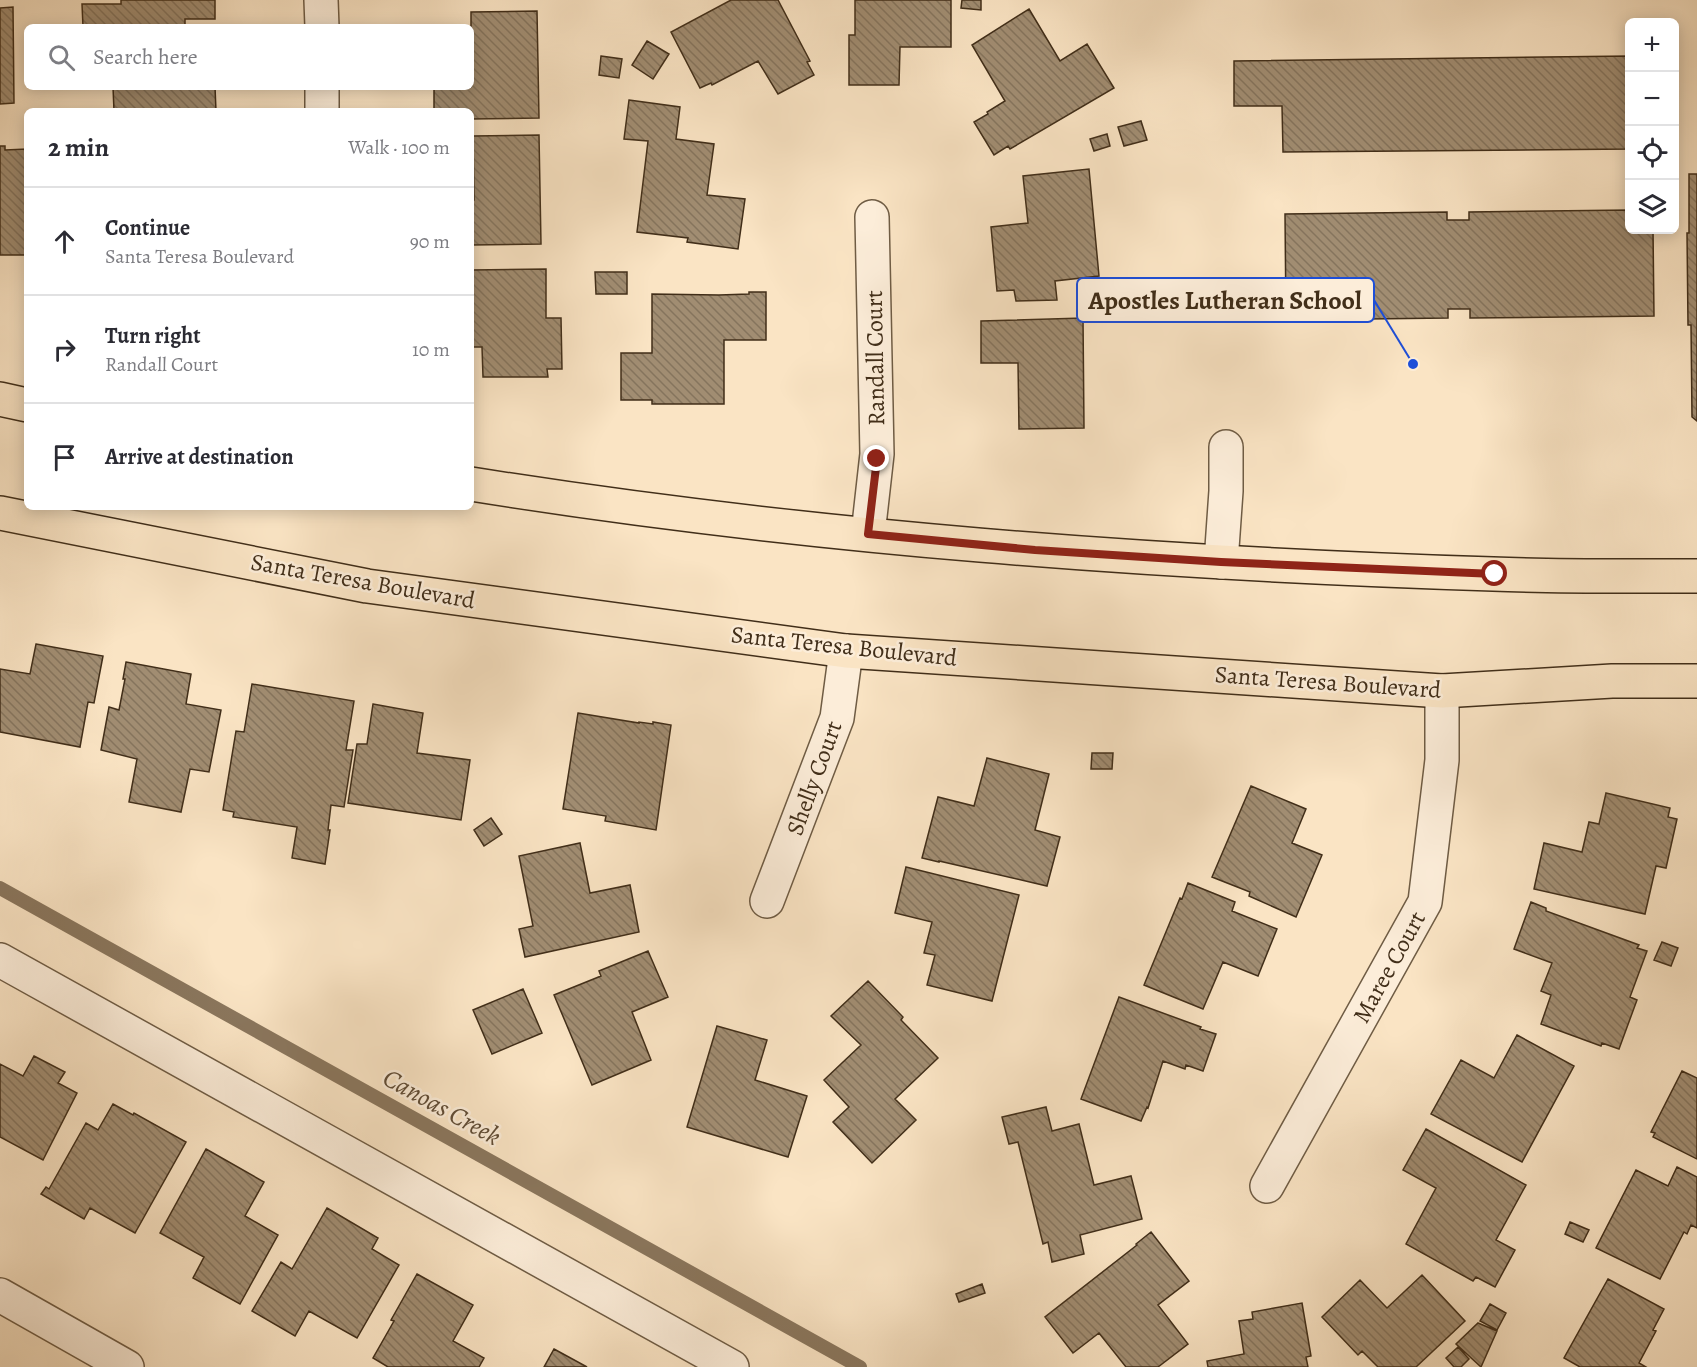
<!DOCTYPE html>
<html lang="en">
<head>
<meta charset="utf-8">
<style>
	body { margin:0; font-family:Alegreya,serif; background:#f2f2f3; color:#2b2b33 }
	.controls { position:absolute; right:18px; top:18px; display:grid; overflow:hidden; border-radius:9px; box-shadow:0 3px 15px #0003 }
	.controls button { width:54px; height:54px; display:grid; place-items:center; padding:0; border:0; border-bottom:2px solid #e1e1e2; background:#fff; color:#2b2b33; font:30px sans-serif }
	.stop { position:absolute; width:18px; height:18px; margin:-14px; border:4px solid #8f2418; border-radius:50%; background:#fff }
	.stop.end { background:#8f2418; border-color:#fff; box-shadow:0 2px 6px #0008 }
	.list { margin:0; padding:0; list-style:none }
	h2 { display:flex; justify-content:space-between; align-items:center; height:78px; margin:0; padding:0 24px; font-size:26px }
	h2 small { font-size:20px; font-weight:400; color:#7c7c81 }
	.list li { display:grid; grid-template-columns:39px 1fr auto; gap:18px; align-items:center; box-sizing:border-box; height:108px; padding:0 24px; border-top:2px solid #e1e1e2 }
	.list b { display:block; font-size:22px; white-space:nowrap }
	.list p { margin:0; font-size:20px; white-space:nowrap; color:#7c7c81 }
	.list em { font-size:20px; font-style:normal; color:#7c7c81 }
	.icon { flex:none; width:33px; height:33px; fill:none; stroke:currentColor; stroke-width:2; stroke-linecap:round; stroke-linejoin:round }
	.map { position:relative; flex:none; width:1697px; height:1367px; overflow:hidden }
	.search { position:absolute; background:#fff; box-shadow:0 3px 15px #0003; left:24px; top:24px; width:450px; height:66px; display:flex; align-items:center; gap:15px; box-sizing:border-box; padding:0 21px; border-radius:9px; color:#7c7c81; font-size:22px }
	.panel { position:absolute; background:#fff; box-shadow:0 3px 15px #0003; left:24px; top:108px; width:450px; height:402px; border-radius:9px }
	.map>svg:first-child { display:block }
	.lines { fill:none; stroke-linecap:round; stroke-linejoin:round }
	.stream { stroke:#8a765d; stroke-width:14 }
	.building { fill:url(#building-back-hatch); stroke:#412e19; stroke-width:1.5 }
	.minor-casing { stroke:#6f5c44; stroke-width:36 }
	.major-casing { stroke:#412e19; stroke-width:36 }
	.minor { stroke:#fcedd9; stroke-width:33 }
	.major { stroke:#fae4c4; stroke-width:33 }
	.route { stroke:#8f2418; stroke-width:8 }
	.labels { text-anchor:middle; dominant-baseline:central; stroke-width:5; stroke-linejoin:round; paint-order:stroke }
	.street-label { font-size:24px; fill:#412e19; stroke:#fcedd9 }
	.water-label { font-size:26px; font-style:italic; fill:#604c35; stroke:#fcedd9 }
	.leader { fill:none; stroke:#1d4ed8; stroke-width:2 }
	.callout-dot { fill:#1d4ed8; stroke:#fcedd9; stroke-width:2 }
	.callout { fill:#fcedd9; stroke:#1d4ed8; stroke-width:2 }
	.callout-label { font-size:26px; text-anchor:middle; font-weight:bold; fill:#412e19 }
</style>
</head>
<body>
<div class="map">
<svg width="1697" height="1367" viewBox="0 0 1697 1367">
	<defs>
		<pattern id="building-back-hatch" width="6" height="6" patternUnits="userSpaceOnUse" patternTransform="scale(1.5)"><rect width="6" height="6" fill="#a18d72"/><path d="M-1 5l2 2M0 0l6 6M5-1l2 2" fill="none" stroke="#85745d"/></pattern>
	</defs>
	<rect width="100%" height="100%" fill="#fae4c4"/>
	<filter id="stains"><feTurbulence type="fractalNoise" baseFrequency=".00333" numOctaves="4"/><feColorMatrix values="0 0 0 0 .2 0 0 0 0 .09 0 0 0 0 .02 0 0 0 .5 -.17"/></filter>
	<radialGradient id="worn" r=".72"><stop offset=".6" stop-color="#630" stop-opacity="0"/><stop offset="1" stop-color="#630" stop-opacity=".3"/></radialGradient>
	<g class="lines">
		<path class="stream" d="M 0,888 L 860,1367"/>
	</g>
	<path class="building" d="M 121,0 L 215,0 L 215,19 L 185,19 L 185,27 L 83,27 L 82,4 L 121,4 Z
		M 778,0 L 810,61 L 807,62 L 814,75 L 778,94 L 758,61 L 712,85 L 711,83 L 700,88 L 671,32 L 731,0 Z
		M 855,0 L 951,0 L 951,47 L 900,47 L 899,85 L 849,85 L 849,35 L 855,35 Z
		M 962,0 L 981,0 L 981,10 L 961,8 Z
		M 13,7 L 14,103 L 0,104 L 0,8 Z
		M 1029,9 L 1060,61 L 1087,44 L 1114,88 L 1010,149 L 1008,146 L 994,155 L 974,122 L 988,114 L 987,112 L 1005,101 L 972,45 Z
		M 537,11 L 539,118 L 471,119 L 471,111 L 434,111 L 434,87 L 471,87 L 471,12 Z
		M 647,41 L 669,54 L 653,79 L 632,65 Z
		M 601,56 L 622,59 L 619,78 L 599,75 Z
		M 1630,56 L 1630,149 L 1283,152 L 1282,106 L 1234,106 L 1234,61 Z
		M 113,87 L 215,87 L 216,111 L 114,111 Z
		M 629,100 L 680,107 L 676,139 L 714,144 L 707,195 L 745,199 L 738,249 L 687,242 L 688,238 L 637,232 L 648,141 L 624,139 Z
		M 1141,121 L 1147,140 L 1124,146 L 1118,127 Z
		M 1107,134 L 1110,146 L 1094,151 L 1090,139 Z
		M 539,135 L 541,244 L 471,245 L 471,200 L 474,200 L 473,136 Z
		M 0,146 L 5,146 L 5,150 L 27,149 L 27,255 L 0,255 Z
		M 1089,169 L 1099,276 L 1055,281 L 1057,300 L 1016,301 L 1014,290 L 997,291 L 991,227 L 1028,223 L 1023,176 Z
		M 1689,174 L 1697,174 L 1697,421 L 1692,417 L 1691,325 L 1688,325 L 1687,233 L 1689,233 Z
		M 1630,210 L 1630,230 L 1653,230 L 1654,316 L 1470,318 L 1470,309 L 1448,309 L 1448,318 L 1286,320 L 1285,214 L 1447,212 L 1447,220 L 1469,220 L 1469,212 Z
		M 546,269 L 546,318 L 561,318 L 562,369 L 547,369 L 548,377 L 483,377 L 482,347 L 472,347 L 471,270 Z
		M 595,272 L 627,272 L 627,294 L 596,294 Z
		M 749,292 L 766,292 L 766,340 L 724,340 L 724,404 L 652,404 L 652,400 L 621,400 L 621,353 L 652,353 L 652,294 L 719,295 L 749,294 Z
		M 1083,318 L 1084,428 L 1019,429 L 1018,363 L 981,363 L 981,321 Z
		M 36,644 L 103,656 L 94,703 L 88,702 L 80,747 L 0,732 L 0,669 L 30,674 Z
		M 126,662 L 191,674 L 186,704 L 221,710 L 209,772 L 190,769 L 181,812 L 129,802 L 137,759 L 101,750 L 109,707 L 119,710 L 125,679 L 123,679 Z
		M 252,684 L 354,701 L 346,750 L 353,750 L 344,807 L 331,805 L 328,830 L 330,830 L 325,864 L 292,858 L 297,827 L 233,817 L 234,812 L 223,810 L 236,731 L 244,732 Z
		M 373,704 L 423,713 L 417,753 L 470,760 L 461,820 L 348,803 L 357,744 L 367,744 Z
		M 578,713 L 639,723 L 639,722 L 653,724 L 653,722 L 671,725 L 656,830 L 605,821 L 606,816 L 563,809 Z
		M 1092,753 L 1113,753 L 1112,769 L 1091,769 Z
		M 987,758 L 1049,774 L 1035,830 L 1060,837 L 1047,886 L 939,861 L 939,862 L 922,858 L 938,797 L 974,806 Z
		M 1251,786 L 1306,809 L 1292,843 L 1322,855 L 1296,917 L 1249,896 L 1250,892 L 1212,877 Z
		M 1606,793 L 1670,808 L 1668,817 L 1677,819 L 1666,868 L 1656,866 L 1645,914 L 1534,889 L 1544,843 L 1582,852 L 1589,822 L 1599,824 Z
		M 491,818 L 502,834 L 484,846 L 474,830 Z
		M 580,843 L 590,893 L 630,885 L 639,932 L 525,957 L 519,929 L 533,926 L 519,856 Z
		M 906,867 L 1019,895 L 992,1001 L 927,985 L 935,955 L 924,953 L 932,922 L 895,913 Z
		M 1188,883 L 1235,902 L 1232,911 L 1277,929 L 1258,976 L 1223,962 L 1203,1009 L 1144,985 L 1180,898 L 1182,899 Z
		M 1531,902 L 1546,908 L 1546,911 L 1639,945 L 1637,948 L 1647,951 L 1630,997 L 1637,1000 L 1619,1049 L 1602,1043 L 1601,1046 L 1541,1024 L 1551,995 L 1541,991 L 1552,963 L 1514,949 Z
		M 1662,942 L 1678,948 L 1671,966 L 1654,960 Z
		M 648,951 L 668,997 L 632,1012 L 651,1060 L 592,1085 L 554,995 L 601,976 L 599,971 Z
		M 868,981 L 903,1017 L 901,1020 L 938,1058 L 895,1099 L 916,1120 L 872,1163 L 833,1122 L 849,1107 L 824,1080 L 861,1045 L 831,1016 Z
		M 523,989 L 542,1033 L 492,1054 L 473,1010 Z
		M 1119,997 L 1201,1027 L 1200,1029 L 1216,1034 L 1203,1071 L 1186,1065 L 1185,1069 L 1163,1061 L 1148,1108 L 1147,1107 L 1141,1121 L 1081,1099 Z
		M 717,1026 L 767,1040 L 755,1080 L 807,1096 L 788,1157 L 687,1127 Z
		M 1517,1035 L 1574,1066 L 1522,1162 L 1431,1114 L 1461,1060 L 1494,1078 Z
		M 34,1056 L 65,1072 L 58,1083 L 77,1093 L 43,1160 L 0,1137 L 0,1064 L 23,1076 Z
		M 1682,1071 L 1697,1078 L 1697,1159 L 1653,1137 L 1655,1133 L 1651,1132 Z
		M 113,1104 L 133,1115 L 134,1113 L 186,1142 L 135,1233 L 90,1208 L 84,1219 L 41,1194 L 46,1187 L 49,1189 L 86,1123 L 98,1130 Z
		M 1046,1107 L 1052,1131 L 1079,1124 L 1094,1185 L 1131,1176 L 1142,1219 L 1080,1235 L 1084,1254 L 1052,1262 L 1048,1242 L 1043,1244 L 1018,1142 L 1009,1144 L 1002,1117 Z
		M 1426,1129 L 1526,1185 L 1496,1240 L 1515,1250 L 1495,1287 L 1476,1277 L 1473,1281 L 1406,1244 L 1436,1188 L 1403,1170 Z
		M 206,1149 L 264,1182 L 245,1216 L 278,1235 L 240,1304 L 193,1278 L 204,1257 L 160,1233 Z
		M 1677,1167 L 1697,1177 L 1697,1228 L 1691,1225 L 1687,1234 L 1684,1232 L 1660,1279 L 1596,1248 L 1636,1170 L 1668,1186 Z
		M 327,1208 L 378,1238 L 372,1249 L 399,1265 L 357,1338 L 309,1311 L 295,1336 L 252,1311 L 281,1262 L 292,1269 Z
		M 1570,1222 L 1589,1230 L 1583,1242 L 1565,1234 Z
		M 1151,1232 L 1189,1281 L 1158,1305 L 1188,1344 L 1158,1367 L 1126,1367 L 1099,1333 L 1073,1353 L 1045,1317 L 1137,1245 L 1136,1244 Z
		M 417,1274 L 473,1305 L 453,1341 L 484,1358 L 479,1367 L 388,1367 L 373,1358 L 394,1321 L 391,1320 Z
		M 1422,1275 L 1465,1321 L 1416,1367 L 1378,1367 L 1362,1351 L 1358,1355 L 1322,1317 L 1360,1280 L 1387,1308 Z
		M 1608,1279 L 1664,1309 L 1653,1330 L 1656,1331 L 1639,1363 L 1646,1367 L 1580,1367 L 1564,1358 Z
		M 982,1284 L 985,1293 L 959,1302 L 956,1294 Z
		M 1302,1303 L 1311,1356 L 1306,1357 L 1308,1367 L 1208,1367 L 1207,1361 L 1244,1354 L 1239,1321 L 1253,1319 L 1252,1312 Z
		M 1490,1304 L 1506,1313 L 1497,1330 L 1480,1321 Z
		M 1478,1323 L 1497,1331 L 1481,1367 L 1456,1344 Z
		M 1458,1347 L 1469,1359 L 1461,1367 L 1454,1367 L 1446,1358 Z
		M 554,1349 L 587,1367 L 544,1367 Z"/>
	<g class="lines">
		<defs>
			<path id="minor" d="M 321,0 L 322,27
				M 322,87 L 322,111
				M 868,534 L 877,454 L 872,217
				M 1221,562 L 1226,491 L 1226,447
				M 767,901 L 837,718 L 846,651
				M 0,960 L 732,1367
				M 1267,1186 L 1425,902 L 1442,760 L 1442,691
				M 0,1295 L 127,1367"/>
			<path id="major" d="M 0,399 L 27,405
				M 471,484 C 809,538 1151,563 1493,574 C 1561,577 1629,576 1697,576
				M 0,513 L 367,586 L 846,651 L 1442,691 L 1612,681 L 1697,681"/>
		</defs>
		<use href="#minor" class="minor-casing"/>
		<use href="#major" class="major-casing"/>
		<use href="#minor" class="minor"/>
		<use href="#major" class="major"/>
	</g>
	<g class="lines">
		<path class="route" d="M 877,459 L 868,534 L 1035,550 L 1221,562 L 1495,574"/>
	</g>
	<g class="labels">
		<g class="street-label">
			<text transform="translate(875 358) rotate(-91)">Randall Court</text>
			<text transform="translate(363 581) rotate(10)">Santa Teresa Boulevard</text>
			<text transform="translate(844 646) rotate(6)">Santa Teresa Boulevard</text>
			<text transform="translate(1328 682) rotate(4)">Santa Teresa Boulevard</text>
			<text transform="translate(814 778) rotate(-70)">Shelly Court</text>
			<text transform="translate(1389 967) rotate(-61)">Maree Court</text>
		</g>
		<g class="water-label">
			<text transform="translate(442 1107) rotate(29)">Canoas Creek</text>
		</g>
	</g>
	<path class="leader" d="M1413 364L1374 300"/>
	<circle class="callout-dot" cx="1413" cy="364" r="6"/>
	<rect class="callout" x="1077" y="278" width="297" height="44" rx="6"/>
	<g class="callout-label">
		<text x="1225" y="309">Apostles Lutheran School</text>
	</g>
	<rect width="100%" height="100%" filter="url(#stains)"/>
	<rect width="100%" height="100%" fill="url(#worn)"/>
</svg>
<div class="controls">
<button>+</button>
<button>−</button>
<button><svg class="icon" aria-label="locate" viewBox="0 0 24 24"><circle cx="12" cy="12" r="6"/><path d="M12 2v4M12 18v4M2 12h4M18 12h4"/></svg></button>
<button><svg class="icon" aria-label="layers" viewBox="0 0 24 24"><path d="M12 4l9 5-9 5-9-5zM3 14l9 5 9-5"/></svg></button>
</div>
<div class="stop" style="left:1495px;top:574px"></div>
<div class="stop end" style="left:877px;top:459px"></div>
<div class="search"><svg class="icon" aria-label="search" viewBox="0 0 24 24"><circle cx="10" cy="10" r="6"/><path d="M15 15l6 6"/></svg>Search here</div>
<section class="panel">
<h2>2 min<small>Walk · 100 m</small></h2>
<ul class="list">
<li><svg class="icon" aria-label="ahead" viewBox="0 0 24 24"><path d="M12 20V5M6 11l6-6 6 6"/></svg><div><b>Continue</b><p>Santa Teresa Boulevard</p></div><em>90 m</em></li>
<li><svg class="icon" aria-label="right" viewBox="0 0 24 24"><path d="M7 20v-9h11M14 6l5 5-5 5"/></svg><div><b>Turn right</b><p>Randall Court</p></div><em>10 m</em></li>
<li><svg class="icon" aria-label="arrive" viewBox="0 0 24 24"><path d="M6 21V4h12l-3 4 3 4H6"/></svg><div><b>Arrive at destination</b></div></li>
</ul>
</section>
</div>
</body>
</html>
